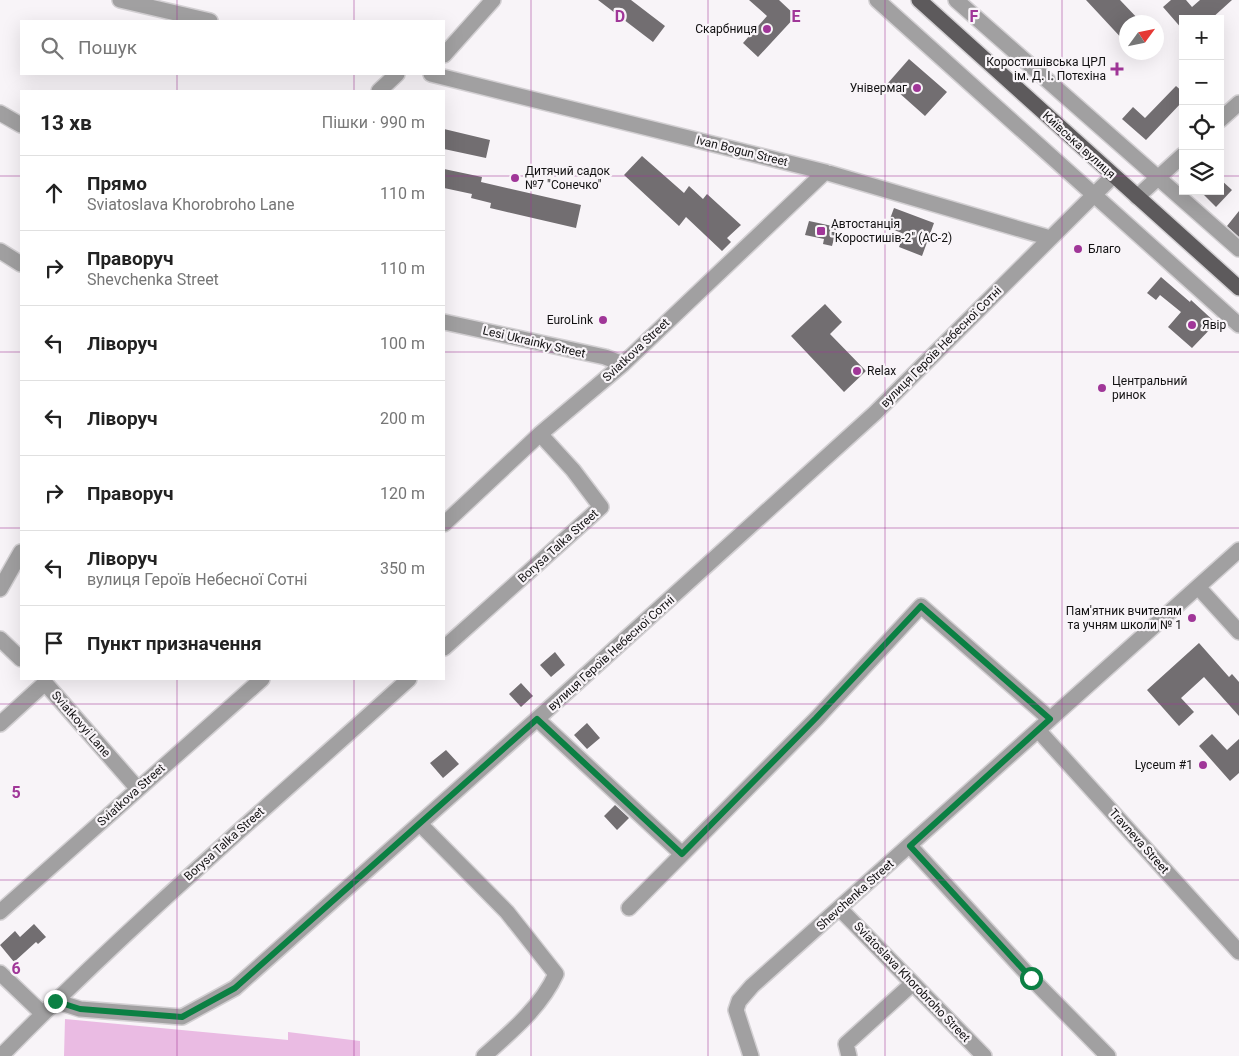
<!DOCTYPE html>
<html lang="uk">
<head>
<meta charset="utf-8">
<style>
	body { margin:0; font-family:Roboto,sans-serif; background:#f6f6f6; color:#222 }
	.controls { position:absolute; right:15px; top:15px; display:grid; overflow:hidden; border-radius:0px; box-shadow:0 5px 20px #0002 }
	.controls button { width:45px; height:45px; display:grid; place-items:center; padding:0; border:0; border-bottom:1px solid #e0e0e0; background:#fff; color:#222; font:25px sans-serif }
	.compass { position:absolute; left:1119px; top:15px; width:45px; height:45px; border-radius:50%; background:#fff; box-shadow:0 5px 20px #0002; rotate:57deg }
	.stop { position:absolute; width:15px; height:15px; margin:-11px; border:4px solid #0b8043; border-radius:50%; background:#fff }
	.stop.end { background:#0b8043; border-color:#fff; box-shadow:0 1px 5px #0008 }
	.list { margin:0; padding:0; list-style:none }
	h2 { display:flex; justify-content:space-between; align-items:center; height:65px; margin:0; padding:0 20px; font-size:21px }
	h2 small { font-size:16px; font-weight:400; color:#767676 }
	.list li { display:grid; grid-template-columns:32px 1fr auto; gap:15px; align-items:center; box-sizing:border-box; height:75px; padding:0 20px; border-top:1px solid #e0e0e0 }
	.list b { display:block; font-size:19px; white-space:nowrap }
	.list p { margin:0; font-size:16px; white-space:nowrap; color:#767676 }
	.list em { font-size:16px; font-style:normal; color:#767676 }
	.icon { flex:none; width:28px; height:28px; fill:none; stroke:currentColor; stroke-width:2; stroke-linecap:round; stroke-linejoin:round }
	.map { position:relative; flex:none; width:1239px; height:1056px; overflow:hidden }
	.search { position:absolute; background:#fff; box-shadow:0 5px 20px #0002; left:20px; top:20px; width:425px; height:55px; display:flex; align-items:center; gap:12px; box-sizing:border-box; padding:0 18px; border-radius:0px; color:#767676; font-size:19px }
	.panel { position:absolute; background:#fff; box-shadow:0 5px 20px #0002; left:20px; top:90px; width:425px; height:590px; border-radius:0px }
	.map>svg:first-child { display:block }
	.green { fill:#eabbe3 }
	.building { fill:#726e71 }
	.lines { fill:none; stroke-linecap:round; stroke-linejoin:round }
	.minor-casing { stroke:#d3d0d3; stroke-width:18 }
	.major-casing { stroke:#d3d0d3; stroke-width:18 }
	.minor { stroke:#a1a0a1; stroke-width:15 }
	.major { stroke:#5d5a5c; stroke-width:15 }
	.route { stroke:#0b8043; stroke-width:6 }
	.grid { fill:none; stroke:#a03698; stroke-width:1; stroke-opacity:0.55 }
	.poi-dot { fill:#a03698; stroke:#f8f4f8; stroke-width:2 }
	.labels { text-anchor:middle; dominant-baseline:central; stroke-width:4.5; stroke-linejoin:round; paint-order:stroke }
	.poi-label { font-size:12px; fill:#121112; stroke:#f8f4f8; text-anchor:end }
	.street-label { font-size:12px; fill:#121112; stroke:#f8f4f8 }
	.grid-label { font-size:16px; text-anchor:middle; font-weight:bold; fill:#a03698; stroke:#f8f4f8; stroke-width:4.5; stroke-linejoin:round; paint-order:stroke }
</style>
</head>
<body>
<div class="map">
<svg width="1239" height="1056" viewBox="0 0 1239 1056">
	<rect width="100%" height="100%" fill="#f8f4f8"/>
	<path class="green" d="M 65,1019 L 288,1040 L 288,1032 L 360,1041 L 360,1056 L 64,1056 Z"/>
	<path class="building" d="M 598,0 L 631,0 L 665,26 L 653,42 Z
		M 749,0 L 779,0 L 796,16 L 758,57 L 743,43 L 767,16 Z
		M 1086,0 L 1120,0 L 1141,22 L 1126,22 L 1126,43 Z
		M 1171,0 L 1186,0 L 1192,7 L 1200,0 L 1232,0 L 1211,19 L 1183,19 L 1183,30 L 1163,7 Z
		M 909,59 L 947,92 L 925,116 L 888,83 Z
		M 1176,86 L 1183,92 L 1183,101 L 1146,140 L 1122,119 L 1133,107 L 1145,118 Z
		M 444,129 L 490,140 L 486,158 L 444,149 Z
		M 642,156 L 684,193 L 689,186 L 703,199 L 707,194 L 741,225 L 727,238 L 731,242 L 722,251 L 686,217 L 679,226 L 624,175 Z
		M 444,169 L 482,177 L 481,182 L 581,205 L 576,228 L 490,208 L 491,203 L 471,198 L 472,194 L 444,188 Z
		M 1220,179 L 1232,190 L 1216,207 L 1200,191 L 1220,191 Z
		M 894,208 L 934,223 L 922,256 L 899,247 L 904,234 L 887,227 Z
		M 1239,211 L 1239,237 L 1227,226 Z
		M 809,221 L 837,227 L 832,246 L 823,244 L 824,239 L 805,235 Z
		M 1161,277 L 1190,302 L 1191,300 L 1216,323 L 1192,348 L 1168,327 L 1181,312 L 1160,295 L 1156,300 L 1147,293 Z
		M 825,304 L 842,322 L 830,334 L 866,371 L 844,392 L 791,336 Z
		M 1199,643 L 1229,677 L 1232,674 L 1239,682 L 1239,716 L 1204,677 L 1181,698 L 1194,712 L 1179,726 L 1147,690 Z
		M 555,652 L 565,665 L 551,677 L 540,665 Z
		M 521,683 L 533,696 L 521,707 L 509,694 Z
		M 587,723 L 600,738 L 587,749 L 574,735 Z
		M 1212,734 L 1227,750 L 1239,739 L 1239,773 L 1230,781 L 1199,746 Z
		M 446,750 L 459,764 L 443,778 L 430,763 Z
		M 615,805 L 629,818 L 617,830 L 604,816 Z
		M 34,924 L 46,937 L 38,944 L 36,942 L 14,962 L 0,945 L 15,931 L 20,937 Z"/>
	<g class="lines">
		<defs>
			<path id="minor" d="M 120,0 L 210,21
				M 877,0 L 1239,325
				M 956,0 L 1239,249
				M 444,55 L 493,0
				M 431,74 L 825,172 L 1050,238
				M 379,91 L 397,74
				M 0,113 L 21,125
				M 1220,120 L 1239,103
				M 1137,197 L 1183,155
				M 0,251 L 21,264
				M 444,322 L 605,357 L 623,364
				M 444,524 L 540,434 L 623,364 L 825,172
				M 1198,587 L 1239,632
				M 0,589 L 21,552
				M 0,639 L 21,659
				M 444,648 L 601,507 L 573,470 L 540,434
				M 537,719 L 682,854
				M 0,724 L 45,683 L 138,789
				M 1038,730 L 1239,952
				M 420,824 L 507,912 L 556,974 C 541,1007 511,1032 484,1056
				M 910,846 L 1031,978 L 1108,1056
				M 629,908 L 817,718 L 921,606 L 1050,719
				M 840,909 L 984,1056
				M 0,912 L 262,679
				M 0,973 L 43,1014
				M 55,1001 L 80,1009 L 182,1017 L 235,988 L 537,719 L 875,413 L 1113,176
				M 1,1056 C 131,923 272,803 409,679
				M 751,1056 L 736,1010 L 739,1001 L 752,986 L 1239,550
				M 849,1056 L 846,1044 L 912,984"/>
			<path id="major" d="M 919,0 L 1239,288"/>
		</defs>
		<use href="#minor" class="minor-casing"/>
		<use href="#major" class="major-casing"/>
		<use href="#minor" class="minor"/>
		<use href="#major" class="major"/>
	</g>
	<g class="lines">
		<path class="route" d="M 55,1001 L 80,1009 L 182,1017 L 235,988 L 537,719 L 682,854 L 816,718 L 921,606 L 1050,719 L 910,846 L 1031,978"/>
	</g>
	<path class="grid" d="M 177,0 L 177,21M 354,0 L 354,21M 531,0 L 531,1056M 708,0 L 708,1056M 885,0 L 885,1056M 1062,0 L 1062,1056M 177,74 L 177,91M 354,74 L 354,91M 0,176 L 21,176M 444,176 L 1183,176M 1220,176 L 1239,176M 0,352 L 21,352M 444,352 L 1239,352M 0,528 L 21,528M 444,528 L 1239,528M 177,679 L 177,1056M 354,679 L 354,1056M 0,704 L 1239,704M 0,880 L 1239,880"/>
	<g class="poi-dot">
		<circle cx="767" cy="29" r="5"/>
		<path d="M1114.5 61.5h5v5h5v5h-5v5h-5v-5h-5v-5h5z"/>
		<circle cx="917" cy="88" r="5"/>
		<circle cx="515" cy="178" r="5"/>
		<rect x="816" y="226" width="10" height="10" rx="2.5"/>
		<circle cx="1078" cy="249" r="5"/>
		<circle cx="603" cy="320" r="5"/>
		<circle cx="1192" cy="325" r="5"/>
		<circle cx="857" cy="371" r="5"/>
		<circle cx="1102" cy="388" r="5"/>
		<circle cx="1192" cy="618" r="5"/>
		<circle cx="1203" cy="765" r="5"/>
	</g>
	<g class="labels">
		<g class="poi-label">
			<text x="757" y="29">Скарбниця</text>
			<text x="1106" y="62">Коростишівська ЦРЛ<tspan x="1106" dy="14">ім. Д. І. Потєхіна</tspan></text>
			<text x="907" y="88">Універмаг</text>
			<text x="525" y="171" text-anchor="start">Дитячий садок<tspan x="525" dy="14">№7 "Сонечко"</tspan></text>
			<text x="831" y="224" text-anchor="start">Автостанція<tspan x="831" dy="14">"Коростишів-2" (АС-2)</tspan></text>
			<text x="1088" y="249" text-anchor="start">Благо</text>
			<text x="593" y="320">EuroLink</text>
			<text x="1202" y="325" text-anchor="start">Явір</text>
			<text x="867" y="371" text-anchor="start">Relax</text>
			<text x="1112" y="381" text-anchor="start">Центральний<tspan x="1112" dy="14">ринок</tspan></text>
			<text x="1182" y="611">Пам'ятник вчителям<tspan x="1182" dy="14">та учням школи № 1</tspan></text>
			<text x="1193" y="765">Lyceum #1</text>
		</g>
		<g class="street-label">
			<text transform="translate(1079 145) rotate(42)">Київська вулиця</text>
			<text transform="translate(742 151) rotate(14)">Ivan Bogun Street</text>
			<text transform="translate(534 342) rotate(13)">Lesi Ukrainky Street</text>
			<text transform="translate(941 347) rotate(-45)">вулиця Героїв Небесної Сотні</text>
			<text transform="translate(636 350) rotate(-43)">Sviatkova Street</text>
			<text transform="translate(558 546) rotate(-42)">Borysa Talka Street</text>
			<text transform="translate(611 653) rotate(-42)">вулиця Героїв Небесної Сотні</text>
			<text transform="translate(81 724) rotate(49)">Sviatkovyi Lane</text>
			<text transform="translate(131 795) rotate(-42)">Sviatkova Street</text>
			<text transform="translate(1139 841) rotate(48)">Travneva Street</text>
			<text transform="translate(224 844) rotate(-42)">Borysa Talka Street</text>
			<text transform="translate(855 895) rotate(-42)">Shevchenka Street</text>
			<text transform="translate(912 982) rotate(46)">Sviatoslava Khorobroho Street</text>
		</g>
	</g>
	<g class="grid-label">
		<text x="620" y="22">D</text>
		<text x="796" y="22">E</text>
		<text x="974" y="22">F</text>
		<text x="16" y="798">5</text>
		<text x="16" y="974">6</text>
	</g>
</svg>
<div class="controls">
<button>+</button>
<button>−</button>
<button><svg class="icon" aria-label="locate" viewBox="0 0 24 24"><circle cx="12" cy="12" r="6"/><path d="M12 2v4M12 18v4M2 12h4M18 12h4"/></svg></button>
<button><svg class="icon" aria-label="layers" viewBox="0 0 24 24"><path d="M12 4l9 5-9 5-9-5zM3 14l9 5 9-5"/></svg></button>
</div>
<svg class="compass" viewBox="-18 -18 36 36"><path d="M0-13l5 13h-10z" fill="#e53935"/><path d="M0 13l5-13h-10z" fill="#767676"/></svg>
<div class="stop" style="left:1031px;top:978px"></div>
<div class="stop end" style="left:55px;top:1001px"></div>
<div class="search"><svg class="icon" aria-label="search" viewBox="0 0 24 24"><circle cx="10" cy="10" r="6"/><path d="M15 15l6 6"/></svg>Пошук</div>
<section class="panel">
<h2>13 хв<small>Пішки · 990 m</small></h2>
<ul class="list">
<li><svg class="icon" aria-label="ahead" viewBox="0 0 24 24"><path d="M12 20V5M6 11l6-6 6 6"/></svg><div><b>Прямо</b><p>Sviatoslava Khorobroho Lane</p></div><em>110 m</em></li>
<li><svg class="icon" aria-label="right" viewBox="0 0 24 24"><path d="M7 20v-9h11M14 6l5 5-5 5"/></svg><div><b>Праворуч</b><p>Shevchenka Street</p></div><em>110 m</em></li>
<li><svg class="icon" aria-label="left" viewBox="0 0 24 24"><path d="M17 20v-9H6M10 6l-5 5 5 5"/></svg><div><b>Ліворуч</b></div><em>100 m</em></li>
<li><svg class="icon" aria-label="left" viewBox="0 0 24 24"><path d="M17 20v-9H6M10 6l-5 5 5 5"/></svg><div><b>Ліворуч</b></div><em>200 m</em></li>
<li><svg class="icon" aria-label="right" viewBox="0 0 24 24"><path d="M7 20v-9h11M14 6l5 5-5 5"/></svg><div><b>Праворуч</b></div><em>120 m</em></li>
<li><svg class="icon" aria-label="left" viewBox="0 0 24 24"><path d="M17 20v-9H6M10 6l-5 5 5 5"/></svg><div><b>Ліворуч</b><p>вулиця Героїв Небесної Сотні</p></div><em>350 m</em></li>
<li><svg class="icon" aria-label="arrive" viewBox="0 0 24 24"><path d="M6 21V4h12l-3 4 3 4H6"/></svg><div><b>Пункт призначення</b></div></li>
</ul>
</section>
</div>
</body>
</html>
